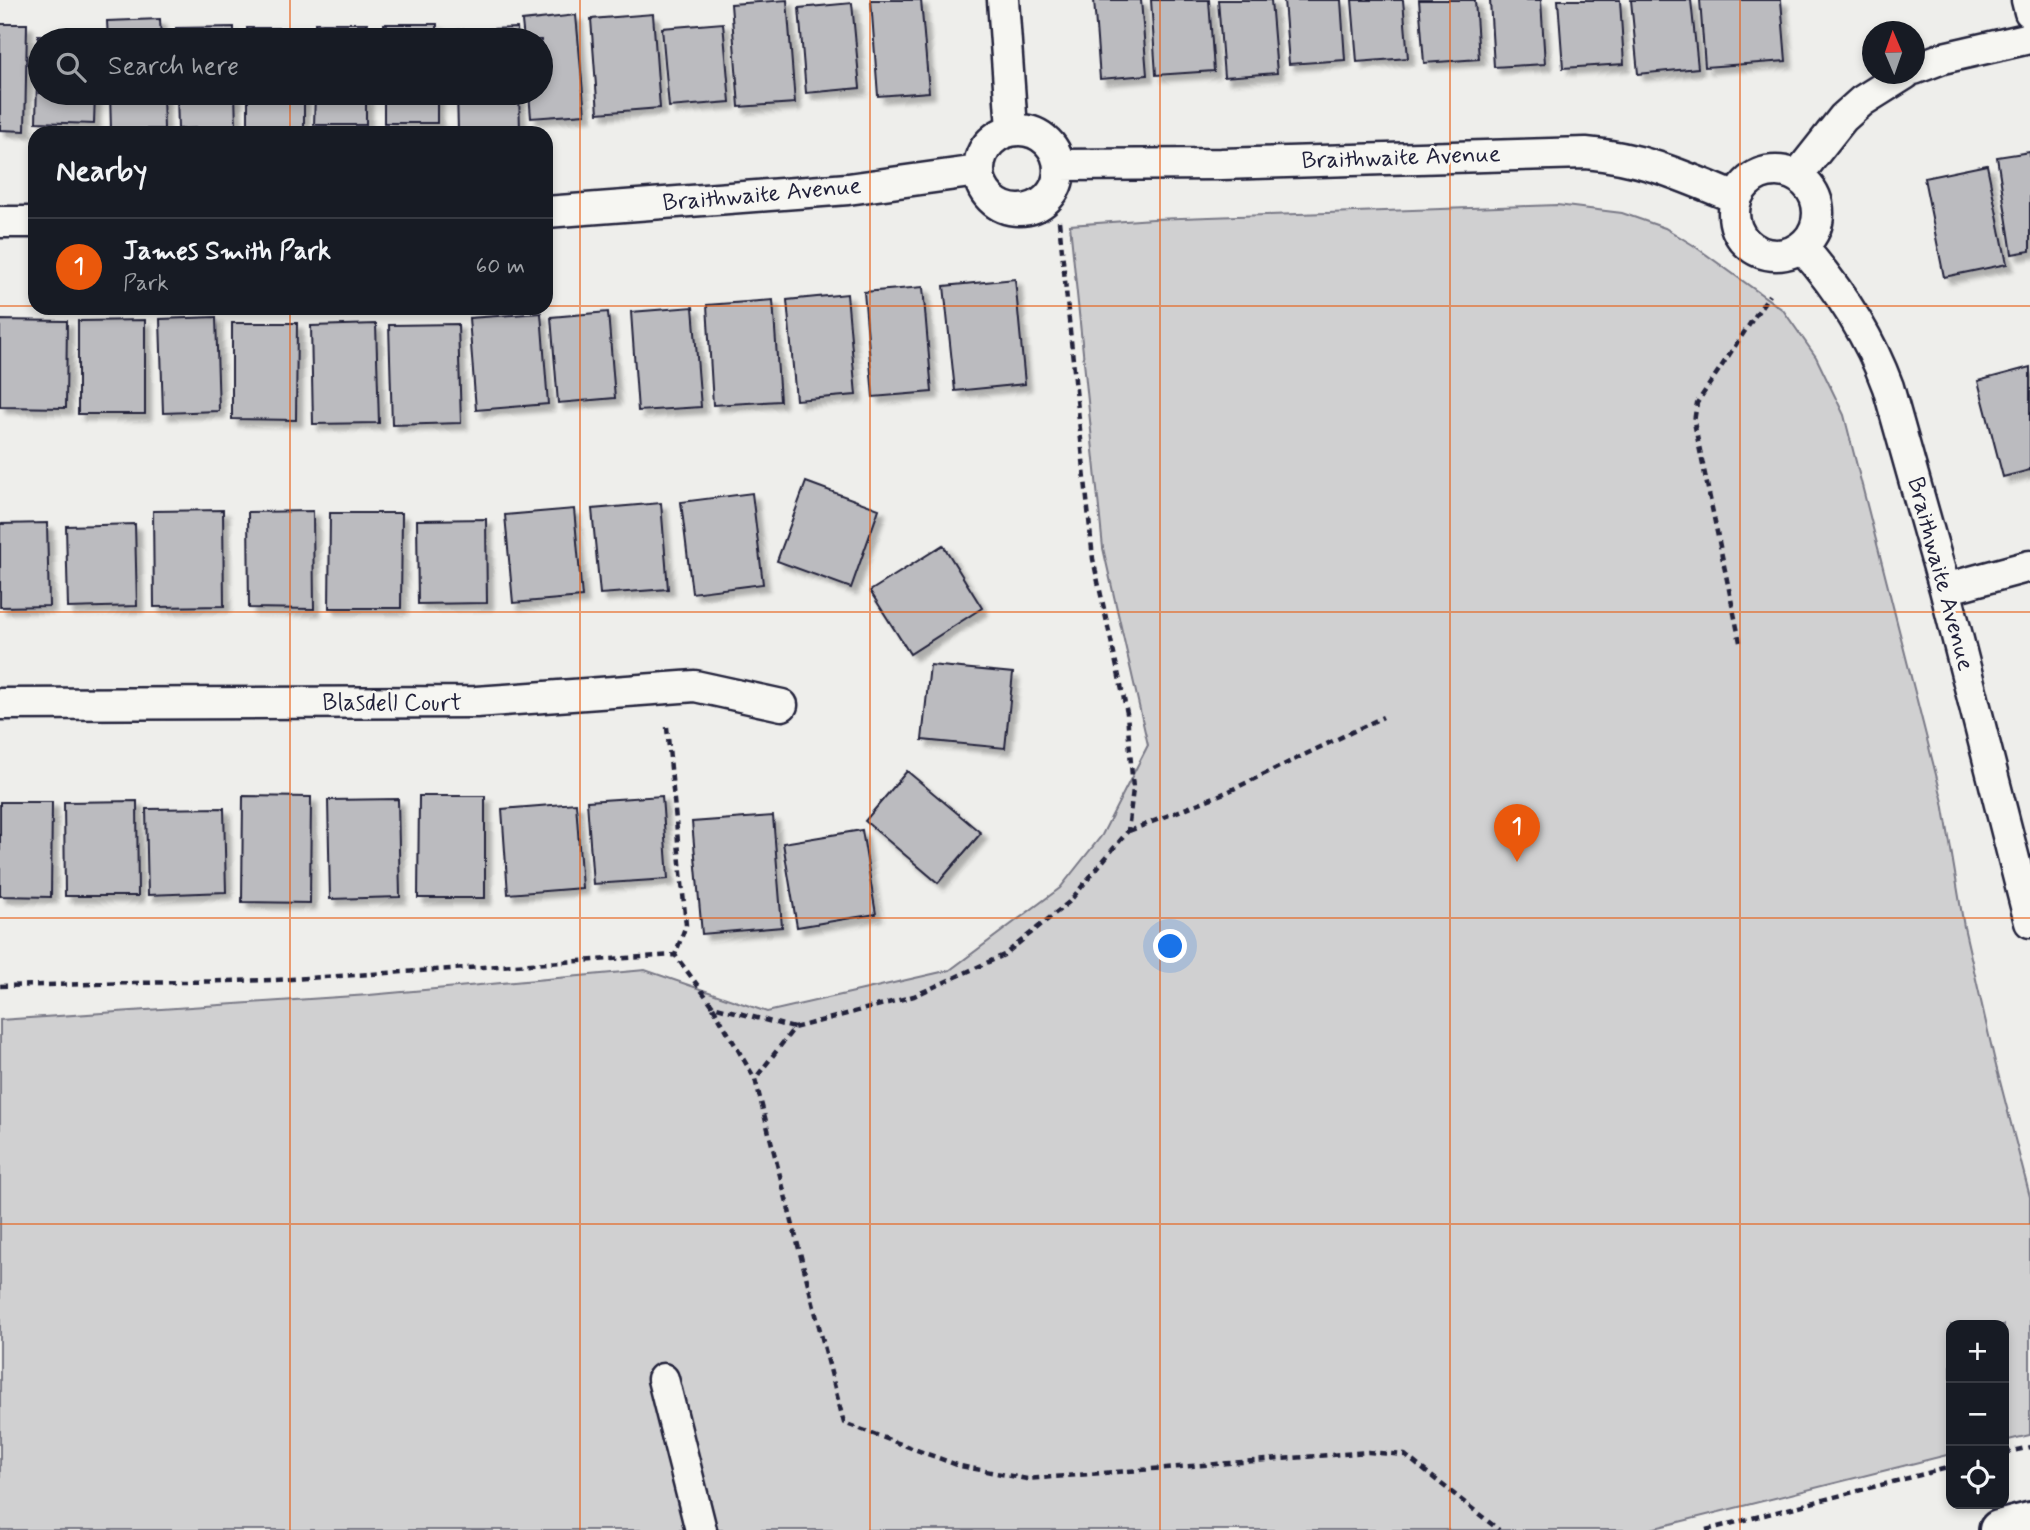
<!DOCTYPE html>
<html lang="en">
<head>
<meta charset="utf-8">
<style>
	:root { --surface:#171b24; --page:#20242c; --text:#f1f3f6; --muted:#9ea1a6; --line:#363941; --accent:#ea580c }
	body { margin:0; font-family:Mynerve,sans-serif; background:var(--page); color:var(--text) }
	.controls { position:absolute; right:21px; bottom:21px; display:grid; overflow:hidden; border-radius:14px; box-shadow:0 4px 10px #0003 }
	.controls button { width:63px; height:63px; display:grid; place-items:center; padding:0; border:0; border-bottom:2px solid var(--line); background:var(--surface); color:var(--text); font:35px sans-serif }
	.compass { position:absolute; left:1862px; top:21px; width:63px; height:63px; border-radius:50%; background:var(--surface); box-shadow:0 4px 10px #0003; rotate:358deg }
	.you { position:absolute; left:1171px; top:947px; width:24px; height:24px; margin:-18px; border:5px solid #fff; border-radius:50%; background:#1a73e8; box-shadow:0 0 0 10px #1a73e833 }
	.badge { display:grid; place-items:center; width:46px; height:46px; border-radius:50%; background:var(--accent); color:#fff; font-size:23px; font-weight:700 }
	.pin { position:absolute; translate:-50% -58px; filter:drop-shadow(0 2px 4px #0008) }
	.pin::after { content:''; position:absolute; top:37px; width:24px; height:21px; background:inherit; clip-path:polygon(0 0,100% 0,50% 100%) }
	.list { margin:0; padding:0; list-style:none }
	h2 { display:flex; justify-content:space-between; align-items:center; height:91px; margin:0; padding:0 28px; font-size:30px }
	h2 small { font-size:23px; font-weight:400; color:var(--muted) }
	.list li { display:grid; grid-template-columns:46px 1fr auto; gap:21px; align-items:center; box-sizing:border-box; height:98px; padding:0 28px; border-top:2px solid var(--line) }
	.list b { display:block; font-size:26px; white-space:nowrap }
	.list p { margin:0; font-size:23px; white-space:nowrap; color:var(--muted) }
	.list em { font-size:23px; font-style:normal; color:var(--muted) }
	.icon { flex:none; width:38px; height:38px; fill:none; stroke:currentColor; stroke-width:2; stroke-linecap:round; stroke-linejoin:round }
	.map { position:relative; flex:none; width:2030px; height:1530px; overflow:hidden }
	.search { position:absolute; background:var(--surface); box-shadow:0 4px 10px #0003; left:28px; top:28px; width:525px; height:77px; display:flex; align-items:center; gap:18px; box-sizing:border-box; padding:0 24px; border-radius:38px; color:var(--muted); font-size:26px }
	.panel { position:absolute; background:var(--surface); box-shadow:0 4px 10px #0003; left:28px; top:126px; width:525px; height:189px; border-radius:21px }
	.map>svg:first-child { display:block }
</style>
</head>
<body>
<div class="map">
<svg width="2030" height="1530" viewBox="0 0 2030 1530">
	<defs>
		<filter id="shadow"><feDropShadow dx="6" dy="6" stdDeviation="2" flood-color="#0004"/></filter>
	</defs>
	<rect width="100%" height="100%" fill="#eeeeeb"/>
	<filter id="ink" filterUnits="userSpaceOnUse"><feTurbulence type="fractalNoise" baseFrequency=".0143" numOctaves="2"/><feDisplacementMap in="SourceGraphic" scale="14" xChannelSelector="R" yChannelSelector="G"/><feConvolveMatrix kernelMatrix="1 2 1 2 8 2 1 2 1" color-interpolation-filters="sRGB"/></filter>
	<g filter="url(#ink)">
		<path fill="#d0d0d1" stroke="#797986" stroke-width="2" d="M1557 205 1622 213 1665 228 1693 245 1783 310 1816 357 1844 415 1943 802 1964 927 1995 1062 2030 1197V1435L2004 1441V1325H1951V1454L1647 1530H0V1020L369 995 645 970 767 1012 950 970 1060 888 1102 835 1148 745 1103 548 1070 225 1153 219Z"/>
		<path fill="#bbbbbf" stroke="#22223b" stroke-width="2" filter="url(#shadow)" d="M787 0 795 103 739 107 731 4Z
			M871 0H921L929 92 878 96Z
			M1094 0H1141L1147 75 1100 79Z
			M1151 0H1209L1214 71 1156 75Z
			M1218 0H1271L1277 73 1224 77Z
			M1284 0H1341L1345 60 1289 64Z
			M1352 0H1403L1408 58 1357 62Z
			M1419 0H1475L1479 59 1424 63Z
			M1490 0H1541L1545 64 1494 67Z
			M1558 0H1620L1624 64 1563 68Z
			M1631 0H1691L1698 68 1638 74Z
			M1700 0H1781L1786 61 1705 67Z
			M852 3 860 88 806 93 799 8Z
			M653 14 660 108 598 113 591 19Z
			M576 15 585 114 531 118 529 93H541V40H524L522 21Z
			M160 19 161 40H108L107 21Z
			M315 23H367V40H315Z
			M723 23 730 102 669 107 662 28Z
			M0 24H27L25 131 0 130Z
			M384 24H437V40H384Z
			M234 27V40H176V28Z
			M247 28H304V40H247Z
			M517 28 518 40H456V30Z
			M38 35 96 37V40H40V93H95L94 124 36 122Z
			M110 93H163L164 129 111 130Z
			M177 93H235L236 127 178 129Z
			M248 93H304V133H248Z
			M315 93H366V125H314Z
			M384 93H437V123H384Z
			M457 93H519L520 130 458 131Z
			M2030 152V251L2012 254 1997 157Z
			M1987 165 2007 264 1944 277 1924 178Z
			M1015 279 1025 384 955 391 944 286Z
			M923 287 932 392 873 397 864 292Z
			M847 294 856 395 796 400 787 300Z
			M773 300 780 401 713 405 707 305Z
			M693 307 701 407 638 411 631 312Z
			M608 312 615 398 558 403 551 317Z
			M541 313 548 404 476 410 469 318Z
			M216 317 219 411 163 413 160 319Z
			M0 320 67 321 66 408 0 407Z
			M145 320V414H78V321Z
			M232 323H297L296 420 232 419Z
			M376 324 379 423 313 424 311 326Z
			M458 324 461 423 392 425 389 325Z
			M2030 367V470L2003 477 1978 381Z
			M806 482 879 509 851 588 777 561Z
			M752 493 763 584 692 593 681 502Z
			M661 503 668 589 600 594 592 509Z
			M574 509 582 597 513 603 505 515Z
			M223 510 224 606 154 607 153 511Z
			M313 511 314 609 249 608 248 512Z
			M330 513H402L401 608H329Z
			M486 519 487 603 418 604 417 520Z
			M47 523 49 606 0 607V524Z
			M135 524 137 606 68 608 66 526Z
			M943 545 982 608 910 654 870 591Z
			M930 665 1013 673 1005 748 922 740Z
			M907 771 981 833 938 883 865 821Z
			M243 796 311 797 310 903 242 902Z
			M419 796H485V898H418Z
			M662 796 668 879 593 884 587 801Z
			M398 799 400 897 330 899 328 800Z
			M137 801 138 896H65L64 802Z
			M0 802H52L51 897 0 896Z
			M576 803 582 888 508 894 502 809Z
			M224 808 226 892 148 895 146 809Z
			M773 816 782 927 702 934 692 822Z
			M862 830 876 914 797 927 783 843Z"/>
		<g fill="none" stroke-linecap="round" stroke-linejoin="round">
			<g stroke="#22223b" stroke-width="35">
				<path id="street" d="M1003 0 1012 129
					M2027 0 2030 12
					M1914 69 1943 58 2030 38
					M979 170a40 40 0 1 1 80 0a40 40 0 1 1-80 0Z
					M1059 165 1221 164 1586 153C1644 158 1683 176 1736 198
					M1734 213a42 42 0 1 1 84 0a42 42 0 1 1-84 0Z
					M1797 176 1843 118 1862 101 1905 74
					M546 212 848 189 978 171
					M0 222H35
					M1802 247C1838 288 1869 335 1888 387L1945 589 2030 922
					M1945 589 2030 566
					M0 704 476 702 695 686 782 705
					M663 1379 701 1530"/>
			</g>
			<g stroke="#22223b" stroke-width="44">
				<path id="secondary" d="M1999 1530 2030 1522"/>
			</g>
			<path stroke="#22223b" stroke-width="4.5" stroke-dasharray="7 5" stroke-linecap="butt" d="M1059 221 1093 559 1127 713 1133 789 1128 831 1069 902 1004 955 914 996 794 1028 755 1079 844 1423 960 1466 1027 1479 1368 1452 1405 1455 1499 1530
				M1740 642 1694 422 1697 403 1769 295
				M667 727 686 925 675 955
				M1129 831 1227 792 1383 717
				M0 986 274 980 675 955 713 1006 794 1028
				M713 1007 755 1079
				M2004 1453 2030 1447
				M1706 1530 1951 1467"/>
			<use href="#street" stroke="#f6f6f2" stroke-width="30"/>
			<use href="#secondary" stroke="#f6f6f2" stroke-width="38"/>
		</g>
	</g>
	<path fill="none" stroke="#e8590c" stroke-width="2" stroke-opacity="0.55" d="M290 0V40M580 0V1530M870 0V1530M1160 0V1530M1450 0V1530M1740 0V1530M290 93V133M0 306H35M546 306H2030M290 308V1530M0 612H2030M0 918H2030M0 1224H2030"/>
	<g text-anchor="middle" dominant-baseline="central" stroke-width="5" stroke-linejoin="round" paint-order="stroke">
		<g font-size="24" fill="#22223b" stroke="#f6f6f2">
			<text transform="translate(1401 158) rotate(-2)">Braithwaite Avenue</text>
			<text transform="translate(762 195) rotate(-5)">Braithwaite Avenue</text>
			<text transform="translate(1940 574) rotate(75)">Braithwaite Avenue</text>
			<text x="392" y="703">Blasdell Court</text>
		</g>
	</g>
</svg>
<div class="controls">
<button>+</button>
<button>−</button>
<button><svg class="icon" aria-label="locate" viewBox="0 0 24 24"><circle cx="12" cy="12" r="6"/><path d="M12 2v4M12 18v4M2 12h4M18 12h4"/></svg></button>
</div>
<svg class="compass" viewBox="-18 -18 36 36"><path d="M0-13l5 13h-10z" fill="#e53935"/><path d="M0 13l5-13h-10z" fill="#9ea1a6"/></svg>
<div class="you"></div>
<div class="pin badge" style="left:1517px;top:862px">1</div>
<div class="search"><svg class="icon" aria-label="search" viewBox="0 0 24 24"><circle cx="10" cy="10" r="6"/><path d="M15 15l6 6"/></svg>Search here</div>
<section class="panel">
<h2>Nearby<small></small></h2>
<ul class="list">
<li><span class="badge">1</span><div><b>James Smith Park</b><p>Park</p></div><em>60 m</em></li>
</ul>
</section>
</div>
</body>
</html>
